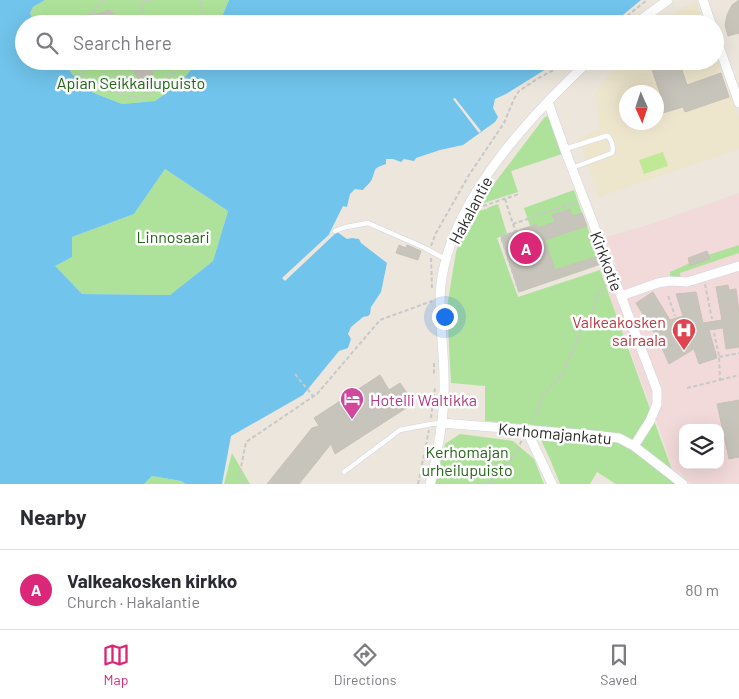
<!DOCTYPE html>
<html lang="en">
<head>
<meta charset="utf-8">
<style>
	:root { --surface:#fff; --page:#f2f2f3; --text:#2b2b33; --muted:#7c7c81; --line:#e1e1e2; --accent:#db2777 }
	body { margin:0; font-family:Barlow,sans-serif; background:var(--page); color:var(--text) }
	.controls { position:absolute; right:15px; bottom:15px; display:grid; overflow:hidden; border-radius:10px; box-shadow:0 5px 20px #0002 }
	.controls button { width:45px; height:45px; display:grid; place-items:center; padding:0; border:0; border-bottom:1px solid var(--line); background:var(--surface); color:var(--text); font:25px sans-serif }
	.compass { position:absolute; left:619px; top:85px; width:45px; height:45px; border-radius:50%; background:var(--surface); box-shadow:0 5px 20px #0002; rotate:177deg }
	.you { position:absolute; left:444px; top:316px; width:18px; height:18px; margin:-12px; border:4px solid #fff; border-radius:50%; background:#1a73e8; box-shadow:0 0 0 8px #1a73e833 }
	.badge { display:grid; place-items:center; width:32px; height:32px; border-radius:50%; background:var(--accent); color:#fff; font-size:16px; font-weight:700 }
	.pin { position:absolute; translate:-50% -50%; border:2px solid #fff; box-shadow:0 1px 5px #0006 }
	.list { margin:0; padding:0; list-style:none }
	h2 { display:flex; justify-content:space-between; align-items:center; height:65px; margin:0; padding:0 20px; font-size:21px }
	h2 small { font-size:16px; font-weight:400; color:var(--muted) }
	.list li { display:grid; grid-template-columns:32px 1fr auto; gap:15px; align-items:center; box-sizing:border-box; height:80px; padding:0 20px; border-top:1px solid var(--line) }
	.list b { display:block; font-size:19px; white-space:nowrap }
	.list p { margin:0; font-size:16px; white-space:nowrap; color:var(--muted) }
	.list em { font-size:16px; font-style:normal; color:var(--muted) }
	.icon { flex:none; width:28px; height:28px; fill:none; stroke:currentColor; stroke-width:2; stroke-linecap:round; stroke-linejoin:round }
	.map { position:relative; flex:none; width:739px; height:484px; overflow:hidden }
	.search { position:absolute; background:var(--surface); box-shadow:0 5px 20px #0002; left:15px; right:15px; top:15px; height:55px; display:flex; align-items:center; gap:12px; box-sizing:border-box; padding:0 18px; border-radius:28px; color:var(--muted); font-size:19px }
	.sheet { height:145px; background:var(--surface) }
	nav { display:flex; justify-content:space-around; align-items:center; box-sizing:border-box; height:70px; border-top:1px solid var(--line); background:var(--surface); font-size:14px; color:var(--muted) }
	nav a { display:grid; justify-items:center; gap:2px }
	nav .on { color:var(--accent) }
	.map>svg:first-child { display:block }
</style>
</head>
<body>
<div class="map">
<svg width="739" height="484" viewBox="0 0 739 484">
	<rect width="100%" height="100%" fill="#ece6dc"/>
	<path fill="#ede5cc" fill-rule="evenodd" d="M696 1 704 24H659L663 20Z
		M715 53 739 117V149L599 197 578 138 600 129 595 93 618 61H715ZM626 92H656V122H626Z"/>
	<path fill="#f3dada" fill-rule="evenodd" d="M739 193V484H692L685 479 680 472 673 473 660 431 601 274 617 266 606 237 648 225ZM683 428H720V465H683Z"/>
	<path fill="#aee29a" d="M45 0H229L219 24H37L32 18 30 13 33 7Z
		M63 61H198L180 83 155 101 122 104 89 91 72 74Z
		M547 116 550 121 562 154 511 171 518 192 478 205 544 118Z
		M165 169 228 211 213 261 170 295 82 294 54 266 72 257V237L134 214Z
		M574 190 582 213 572 216 569 209 552 215 555 223 538 228 536 224 530 226 524 208Z
		M498 204 507 234 497 238 518 297 600 270 673 473 685 479 682 484H616L597 472 590 484H560L550 459 534 425 485 421V386L451 383 447 307 456 252 465 226 472 212 487 209V208Z
		M587 226 598 256 555 270 545 240Z
		M739 245V253L680 273 681 279 675 278 670 276V272L708 255Z
		M460 434 513 441 534 459 544 484H435L445 444Z
		M232 453 250 484H224Z
		M152 476 181 481 186 484H144Z"/>
	<path fill="#c0e996" d="M663 152 668 166 644 174 639 160Z"/>
	<path fill="#71c4ec" fill-rule="evenodd" d="M0 0H45L33 7 30 13 32 18 37 24H24V61H63L72 74 89 91 122 104 155 101 180 83 198 61H559L506 94 495 99 493 108 498 117 495 122 463 145 440 150 416 158 414 161 404 159 401 162 393 159H386V164C371 169 377 169 371 181 369 184 365 187 363 190L355 189 350 194 347 207 343 206 329 234 337 232 347 239 352 238 359 239 361 243 387 263 381 292 371 307 370 314 368 316 363 317 351 327 348 334 351 339 348 348 339 351 303 395 231 436 222 484H186L181 481 152 476 144 484H0ZM165 169 228 211 213 261 170 295 82 294 55 266 72 257V237L134 214Z
		M229 0H641L612 24H219Z"/>
	<path fill="#ece6dc" d="M455 98 481 131 479 133 453 99Z
		M334 230 333 233 335 231 337 232 285 281 282 278Z"/>
	<path fill="#c7c4bb" stroke="#c7c2b6" d="M739 0V33L728 36 725 25 727 15 732 5Z
		M109 10 114 14 122 24H71L72 17 86 18V15L98 14Z
		M143 61H147L153 74 139 81 132 67Z
		M649 61H679L687 85 721 73 729 97 685 112 683 107 656 115V98L661 96Z
		M570 209 572 216 582 213 587 226 545 240 555 270 598 256 601 264 519 292 501 237 536 224 538 228 555 222 552 215Z
		M399 245 406 248 407 245 421 251 418 260 396 253Z
		M707 251 710 259 690 266 688 258Z
		M728 285 729 290 736 289 739 312V347L726 349 723 328 709 330 717 358 699 364 694 349 669 364 659 341 636 303 653 292 670 320 683 316 676 294 696 292 703 323 722 320 716 287Z
		M380 375 389 390 400 383 414 403 335 454 331 444 299 484H267L312 428 319 426 314 418Z
		M739 400V457L729 459 717 404Z"/>
	<g fill="none" stroke-linecap="round" stroke-linejoin="round">
		<g stroke="#d2d4e3" stroke-width="5.5">
			<path id="lane" d="M565 149 606 136H608C612 141 614 148 612 153L572 168
				M335 231 346 227 368 223 423 247 447 260
				M344 472 400 430 431 424 442 423"/>
		</g>
		<g stroke="#d2d4e3" stroke-width="10">
			<path id="street" d="M703 0 711 24
				M635 24 668 0
				M715 35 739 103
				M548 102 565 150 657 390V404L650 421 634 446
				M621 296 658 283 669 281 687 282 739 266
				M442 423 592 435 619 438 634 446 683 484
				M527 431 552 484
				M430 484C434 474 435 462 437 451 442 427 445 404 444 379 444 353 440 326 440 300 441 210 527 119 589 61"/>
		</g>
		<path stroke="#c8c8c8" stroke-width="2" stroke-dasharray="4 2.5" stroke-linecap="butt" d="M143 0H152
			M200 0 204 24
			M88 24 91 14 104 0
			M136 24 142 10 141 0
			M617 24 647 0
			M79 61C80 69 82 76 89 82 97 87 131 99 141 97 151 95 178 69 188 61
			M94 61 102 65 113 67 117 61
			M505 199 513 224 577 202
			M477 208 519 194
			M513 224 516 231 501 237 519 292
			M431 246 436 233 469 175 504 123 514 99 519 91 537 79 570 61
			M431 258 432 288
			M705 284 712 319
			M668 296 675 316
			M719 357 739 353
			M434 363V375
			M295 374 313 396
			M720 380 739 375
			M687 388 720 380 719 356 714 333
			M431 418 435 388
			M532 422 536 414 544 394 562 374 573 351 580 332 593 311 597 295 607 284
			M244 484 239 477 246 442 317 394 380 320 432 301
			M418 484 429 430
			M487 484C504 474 514 457 522 440"/>
		<use href="#lane" stroke="#fff" stroke-width="4.5"/>
		<use href="#street" stroke="#fff" stroke-width="9"/>
	</g>
	<defs>
		<g id="hospital-pin" transform="scale(1.25)"><path d="M0 17L-7.5 6A9.5 9.5 0 1 1 7.5 6Z" fill="#e0444e" stroke="#fff"/><path d="M-5-5h3v3.5h4V-5h3V5h-3V1.5h-4V5h-3Z" fill="#fff"/></g>
		<g id="hotel-pin" transform="scale(1.25)"><path d="M0 17L-7.5 6A9.5 9.5 0 1 1 7.5 6Z" fill="#d1479c" stroke="#fff"/><path d="M-6-4.5h1.5V1H6V5H4.5V3h-9V5H-6ZM-4 0a1.8 1.8 0 1 1 3.6 0ZM.5 0V-2.5h3Q6-2.5 6 0Z" fill="#fff"/></g>
	</defs>
	<g fill-rule="evenodd">
		<use href="#hospital-pin" x="684" y="330"/>
		<use href="#hotel-pin" x="352" y="399"/>
	</g>
	<g text-anchor="middle" dominant-baseline="central" stroke-width="5" stroke-linejoin="round" paint-order="stroke">
		<g font-size="16" fill="#26661b" stroke="#fff">
			<text x="131" y="82">Apian Seikkailupuisto</text>
			<text x="173" y="236">Linnosaari</text>
			<text x="467" y="451">Kerhomajan<tspan x="467" dy="18">urheilupuisto</tspan></text>
		</g>
		<g font-size="16" fill="#2a2a2a" stroke="#fff">
			<text transform="translate(470 210) rotate(-62)">Hakalantie</text>
			<text transform="translate(607 261) rotate(69)">Kirkkotie</text>
			<text transform="translate(555 433) rotate(5)">Kerhomajankatu</text>
		</g>
		<g font-size="16" fill="#be3a42" stroke="#fff" text-anchor="end">
			<text x="666" y="321">Valkeakosken<tspan x="666" dy="18">sairaala</tspan></text>
		</g>
		<g font-size="16" fill="#b23c85" stroke="#fff" text-anchor="start">
			<text x="370" y="399">Hotelli Waltikka</text>
		</g>
	</g>
</svg>
<div class="controls">
<button><svg class="icon" aria-label="layers" viewBox="0 0 24 24"><path d="M12 4l9 5-9 5-9-5zM3 14l9 5 9-5"/></svg></button>
</div>
<svg class="compass" viewBox="-18 -18 36 36"><path d="M0-13l5 13h-10z" fill="#e53935"/><path d="M0 13l5-13h-10z" fill="#7c7c81"/></svg>
<div class="you"></div>
<div class="pin badge" style="left:526px;top:248px">A</div>
<div class="search"><svg class="icon" aria-label="search" viewBox="0 0 24 24"><circle cx="10" cy="10" r="6"/><path d="M15 15l6 6"/></svg>Search here</div>
</div>
<section class="sheet">
<h2>Nearby<small></small></h2>
<ul class="list">
<li><span class="badge">A</span><div><b>Valkeakosken kirkko</b><p>Church · Hakalantie</p></div><em>80 m</em></li>
</ul>
</section>
<nav>
<a class="on"><svg class="icon" aria-label="map" viewBox="0 0 24 24"><path d="M3 6l6-2 6 2 6-2v14l-6 2-6-2-6 2zM9 4v14M15 6v14"/></svg>Map</a>
<a><svg class="icon" aria-label="directions" viewBox="0 0 24 24"><path d="M12 3l9 9-9 9-9-9zM9 14v-3h6M13 9l2 2-2 2"/></svg>Directions</a>
<a><svg class="icon" aria-label="saved" viewBox="0 0 24 24"><path d="M7 4h10v16l-5-4-5 4z"/></svg>Saved</a>
</nav>
</body>
</html>
